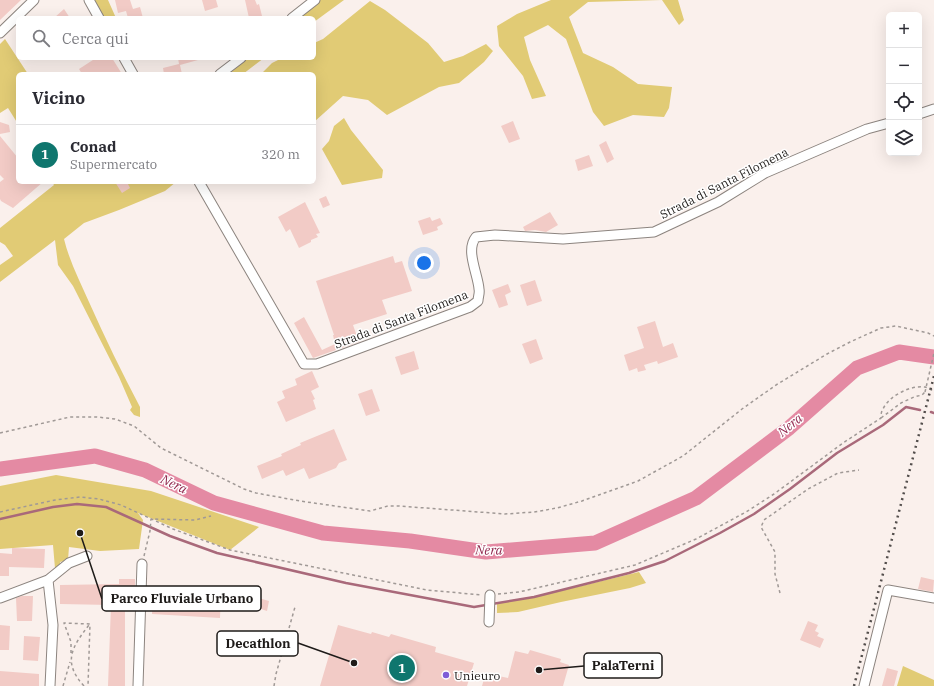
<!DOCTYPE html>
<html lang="it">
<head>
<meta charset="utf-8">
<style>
	:root { --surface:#fff; --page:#f2f2f3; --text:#2b2b33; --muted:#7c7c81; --line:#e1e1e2; --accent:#0f766e }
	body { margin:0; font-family:"IBM Plex Serif",serif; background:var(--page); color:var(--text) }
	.controls { position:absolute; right:12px; top:12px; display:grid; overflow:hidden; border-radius:6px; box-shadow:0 4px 16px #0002 }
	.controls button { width:36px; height:36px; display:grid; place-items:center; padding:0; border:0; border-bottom:1px solid var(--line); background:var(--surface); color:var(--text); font:20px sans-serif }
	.you { position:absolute; left:424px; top:263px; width:14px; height:14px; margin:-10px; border:3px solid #fff; border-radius:50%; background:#1a73e8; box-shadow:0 0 0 6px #1a73e833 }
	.badge { display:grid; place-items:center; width:26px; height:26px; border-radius:50%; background:var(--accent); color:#fff; font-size:13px; font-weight:700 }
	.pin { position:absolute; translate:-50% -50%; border:2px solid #fff; box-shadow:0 1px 4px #0006 }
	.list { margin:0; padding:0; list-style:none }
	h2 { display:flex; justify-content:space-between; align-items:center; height:52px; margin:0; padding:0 16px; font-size:17px }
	h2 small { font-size:13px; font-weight:400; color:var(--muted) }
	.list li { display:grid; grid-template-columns:26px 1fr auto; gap:12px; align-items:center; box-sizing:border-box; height:60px; padding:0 16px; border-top:1px solid var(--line) }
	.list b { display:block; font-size:15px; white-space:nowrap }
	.list p { margin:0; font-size:13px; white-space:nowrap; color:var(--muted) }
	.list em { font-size:13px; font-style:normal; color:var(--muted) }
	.icon { flex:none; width:22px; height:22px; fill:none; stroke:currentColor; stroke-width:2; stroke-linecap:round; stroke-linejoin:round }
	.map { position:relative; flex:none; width:934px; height:686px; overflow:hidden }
	.search { position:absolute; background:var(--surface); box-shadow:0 4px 16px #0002; left:16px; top:16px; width:300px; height:44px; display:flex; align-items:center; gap:10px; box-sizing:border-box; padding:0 14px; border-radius:6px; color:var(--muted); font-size:15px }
	.panel { position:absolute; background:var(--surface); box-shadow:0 4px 16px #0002; left:16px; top:72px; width:300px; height:112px; border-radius:6px }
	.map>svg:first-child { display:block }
</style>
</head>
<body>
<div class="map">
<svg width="934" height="686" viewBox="0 0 934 686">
	<rect width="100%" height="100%" fill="#faf0ec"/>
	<path fill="#e1cb75" d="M94 0H108L116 18H104Z
		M320 0H344L314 22V18H298Z
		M551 0H678L684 20 679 25 662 0 588 2 569 17 583 53 613 67 638 84 672 87 669 108 664 117 633 115 604 126 593 112 566 39 548 25 524 37 530 60 546 96 532 99 523 76 499 46 497 26 517 14Z
		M370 1 385 10 428 43 444 62 463 56 486 44 493 51 484 62 459 83 439 87 387 115 368 100 343 96 314 122V74H261L272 63 282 58H314V43L323 39Z
		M5 39 28 74H18V124L8 108 0 113V44Z
		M248 58H264L243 74H229Z
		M344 118 351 130 383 170 382 178 342 185 322 149 329 141 334 126Z
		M52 182H157V183L160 182H176L165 191 119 210 84 223 64 239C69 260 80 282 89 302 105 338 122 373 140 407V417L134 415 130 410 132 407 119 377 73 286 58 265 55 240 0 282V265L13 256 5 245 0 242V228L54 185Z
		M56 475 151 491 259 527 230 550 138 513 143 520 139 549 100 551 69 547 68 560 60 562 62 575 56 580 53 545 0 549V486Z
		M639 572 646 583 630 588 561 602 518 612 497 613V603L552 593Z
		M903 666 934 680V686H897Z"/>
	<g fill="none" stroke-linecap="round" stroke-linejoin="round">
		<path stroke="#a9697a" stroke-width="2.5" d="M931 412 934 413
			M0 519 53 507 77 504 106 507 170 536 217 553 346 583 474 607 534 597 629 573 665 561 720 533 754 514 790 489 837 453 883 425 906 407 920 410"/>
		<path stroke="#e48aa3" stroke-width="15" d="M0 469 95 456 145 470 214 503 323 533 410 541 486 552 595 543 696 498 789 428 857 368 899 352 934 357"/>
	</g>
	<path fill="#f2cbc6" d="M0 0H21L0 20Z
		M115 0H130L133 9 140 7 143 18H128L126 11 118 13Z
		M202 0H216L218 7 205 11Z
		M245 0H255L257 5 259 4 262 16 249 18Z
		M64 9 70 18H54Z
		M96 58H112L122 74H82L79 69Z
		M178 58H198V60L180 65 182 74H164L163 68 179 64Z
		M513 121 520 139 509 143 501 126Z
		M0 122 9 125 10 132 0 134Z
		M0 136 18 158V182H43L13 208 1 201 0 199V182L4 179 0 175Z
		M606 141 614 159 607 163 599 145Z
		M589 155 593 166 578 171 575 160Z
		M115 182H127L130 188 122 193Z
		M326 196 330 205 323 208 319 199Z
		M305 202 320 233 316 234 318 237 311 240V242L299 248 290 229 286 232 278 217Z
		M550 212 558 225 546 232 535 230 525 231 523 227Z
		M430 217 432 221 440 218 443 224 437 227 438 230 423 235 418 221Z
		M393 256 395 263 402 261 412 291 382 300 387 314 353 325 359 342 313 358 294 323 304 317 322 350 335 344 333 335H334L316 281Z
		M535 280 542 301 527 306 520 285Z
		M508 284 511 292 505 295 508 305 499 308 492 290Z
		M655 321 663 347 673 343 678 357 658 364 657 361 644 365 646 370 638 372 637 368 629 371 624 355 644 348 637 327Z
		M536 339 543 359 530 364 522 344Z
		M414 351 419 369 401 375 395 357Z
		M312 371 319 387 311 391 315 399 313 400 316 409 286 422 277 402 285 398 282 391 297 385 295 379Z
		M372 389 380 411 366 416 358 394Z
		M334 429 347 460 339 463 336 468 309 479 304 468 286 476 283 470 262 479 257 466 282 456 281 454 301 445 300 443Z
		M12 548 45 549 44 568 9 567V576H0V553L12 554Z
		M921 577 934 580 933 592 918 589Z
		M119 579H135V596H125V686H108L111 605 60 604V585L119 584Z
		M153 587 221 590 220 618 152 614Z
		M22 596H33L32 621H17L16 598Z
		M255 597 269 601 267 611 252 606Z
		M808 621 818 625 815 631 819 633 817 636 824 639 820 648 800 640Z
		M0 625 10 626 9 650H0Z
		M338 625 371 634 372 632 389 637 391 634 436 647 435 652 474 663 467 686H320Z
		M24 636 40 637 38 661 23 660Z
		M530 650 561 659 560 662 569 665 563 686H482L484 679 492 681 494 675 508 678 515 651 528 654Z
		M887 668 898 671 894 686H882Z
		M0 671 39 674V686H0Z"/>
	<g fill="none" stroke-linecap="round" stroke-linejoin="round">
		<g stroke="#8c847f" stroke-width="11">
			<path id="minor" d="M89 0 99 18
				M292 18 315 0
				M0 33 34 0
				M124 58 133 74
				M220 74 241 58
				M919 114 934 109
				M199 182 304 364H317L470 307 478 301C478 297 480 293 479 289 478 274 465 250 476 237L495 235 563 239 654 232 718 202 765 173 867 129 889 123
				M48 580 53 625 50 686
				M0 598 48 580 69 563 87 556
				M489 622 490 595
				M138 686 142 564
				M864 686 888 590 934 598"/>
		</g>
		<path stroke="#a09996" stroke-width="1.5" stroke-dasharray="3 3" stroke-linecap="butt" d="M881 418 901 403 914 397 922 395 925 392
			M0 433 70 417H97L115 419 134 426 161 448 244 489 256 493 300 501 370 511 388 506H399L505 514 534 512 557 508 582 501 638 481 683 456 742 409 776 385 827 354 850 342 881 328 896 326 928 333 934 336
			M0 512 55 500 80 497 99 499 121 505 173 529 230 550 427 590 482 595
			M144 556 150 531 151 519 195 520 211 516
			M780 593 775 574V552L761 527 764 520 808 489 838 473 859 470
			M498 594 519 592 635 565 696 539 746 512 774 494 843 443 881 418C881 415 881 412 883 409 889 396 910 385 925 387 928 388 931 390 934 391
			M71 653V642L64 623 90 624 88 686
			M63 686 70 662
			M84 686C62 662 72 647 89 625
			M274 686 276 674 295 607"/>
		<use href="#minor" stroke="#fff" stroke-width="9"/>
		<path stroke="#534e4c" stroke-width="2.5" stroke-dasharray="2 4" stroke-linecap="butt" d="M854 686 934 376"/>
		<path stroke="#a09996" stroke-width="1.5" stroke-dasharray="3 3" stroke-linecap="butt" d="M925 392 934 353"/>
	</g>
	<circle fill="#7f5cd7" stroke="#fff" stroke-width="1.5" cx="446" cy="675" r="4"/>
	<g text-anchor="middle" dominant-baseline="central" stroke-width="3" stroke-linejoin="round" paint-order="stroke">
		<g font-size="12" fill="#1e1b19" stroke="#fff">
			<text transform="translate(724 183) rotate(-27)">Strada di Santa Filomena</text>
			<text transform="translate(401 319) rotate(-21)">Strada di Santa Filomena</text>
		</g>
		<g font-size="12" fill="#1e1b19" stroke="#fff" text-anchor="start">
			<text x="454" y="675">Unieuro</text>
		</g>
		<g font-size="13" font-style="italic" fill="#92294f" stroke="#fff">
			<text transform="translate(790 425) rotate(-39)">Nera</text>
			<text transform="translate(174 484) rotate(25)">Nera</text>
			<text transform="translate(489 550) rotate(1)">Nera</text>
		</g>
	</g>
	<path fill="none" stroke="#1e1b19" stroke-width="1.5" d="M80 533L102 599M354 663L298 643M539 670L584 666"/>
	<g fill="#1e1b19" stroke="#fff" stroke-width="1.5">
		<circle cx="80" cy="533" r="4"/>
		<circle cx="354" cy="663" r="4"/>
		<circle cx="539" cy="670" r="4"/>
	</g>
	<g fill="#fff" stroke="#1e1b19" stroke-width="1.5">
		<rect x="102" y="586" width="159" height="25" rx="4"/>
		<rect x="217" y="631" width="81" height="25" rx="4"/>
		<rect x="584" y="653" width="78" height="25" rx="4"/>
	</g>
	<g font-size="13" text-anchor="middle" font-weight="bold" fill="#1e1b19">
		<text x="182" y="603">Parco Fluviale Urbano</text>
		<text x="258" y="648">Decathlon</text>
		<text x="623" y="670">PalaTerni</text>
	</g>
</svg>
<div class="controls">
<button>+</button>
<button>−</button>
<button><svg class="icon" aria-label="locate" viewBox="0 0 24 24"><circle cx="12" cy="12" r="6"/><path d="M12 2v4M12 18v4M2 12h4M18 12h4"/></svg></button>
<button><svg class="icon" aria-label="layers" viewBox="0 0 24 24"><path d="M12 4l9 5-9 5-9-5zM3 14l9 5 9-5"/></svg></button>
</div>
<div class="you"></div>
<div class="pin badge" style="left:402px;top:668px">1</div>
<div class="search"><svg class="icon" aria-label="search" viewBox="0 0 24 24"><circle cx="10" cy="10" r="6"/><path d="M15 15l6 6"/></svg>Cerca qui</div>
<section class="panel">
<h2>Vicino<small></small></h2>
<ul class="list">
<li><span class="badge">1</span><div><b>Conad</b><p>Supermercato</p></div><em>320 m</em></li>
</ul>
</section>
</div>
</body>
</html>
